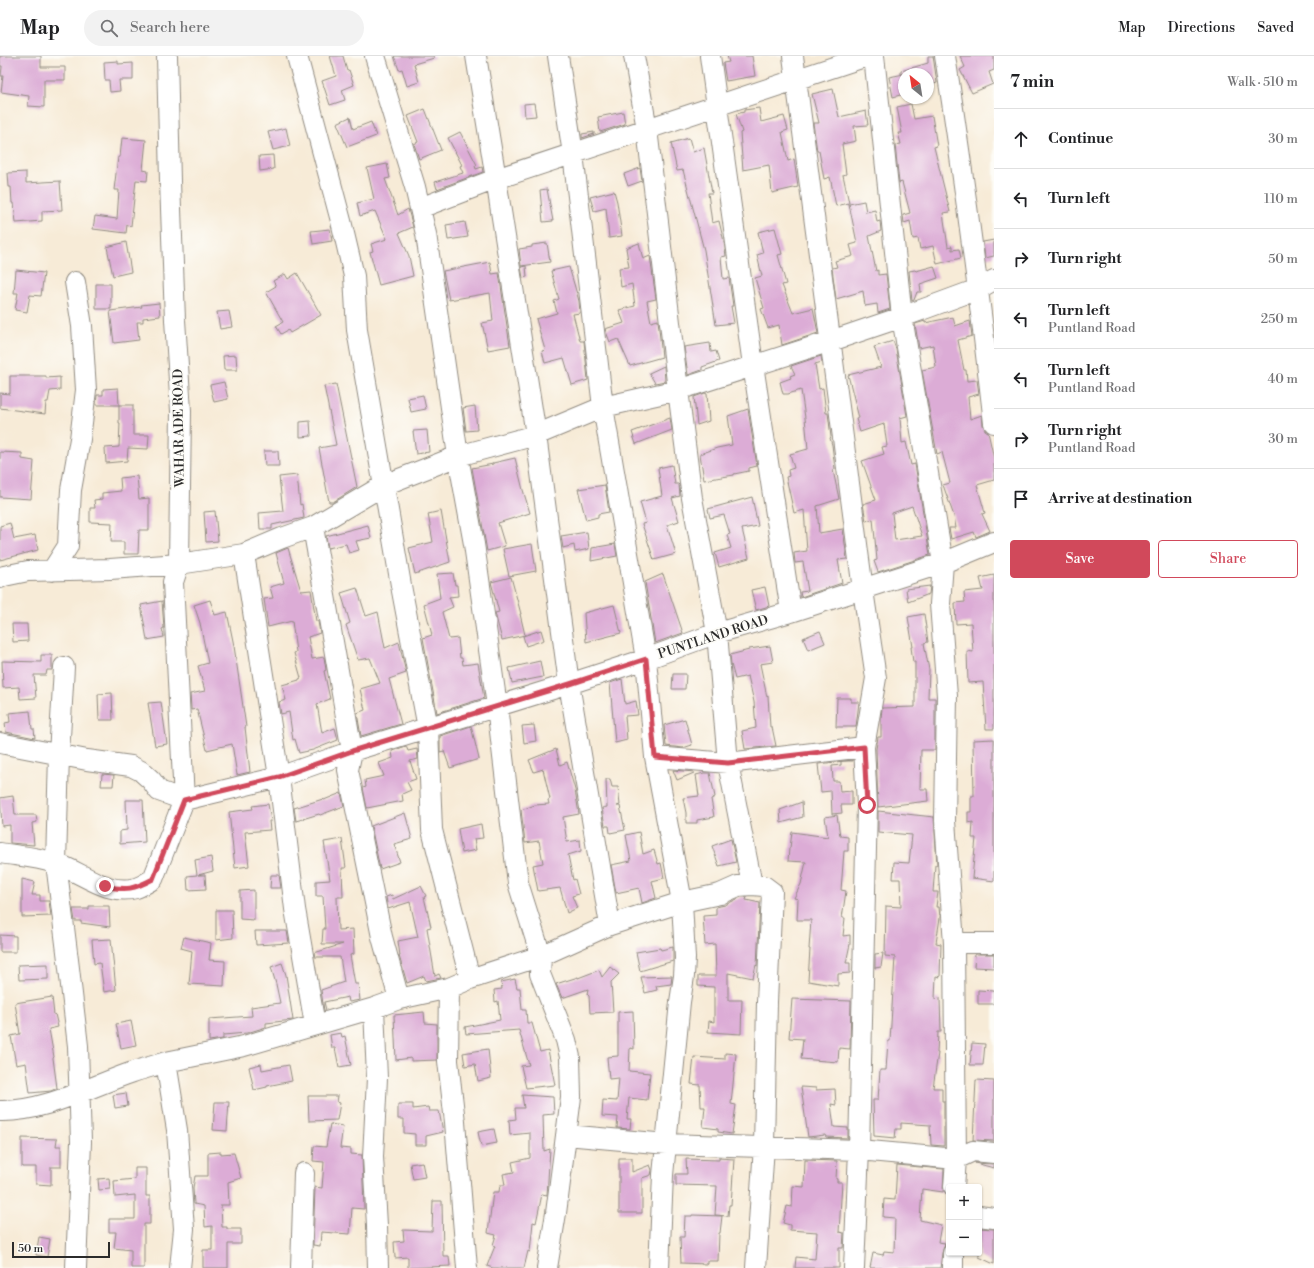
<!DOCTYPE html>
<html lang="en">
<head>
<meta charset="utf-8">
<style>
	:root { --surface:#fff; --page:#f2f2f2; --text:#202124; --muted:#757577; --line:#e0e0e0; --accent:#d1495b }
	body { margin:0; font-family:"Libre Bodoni",serif; background:var(--page); color:var(--text) }
	.controls { position:absolute; right:12px; bottom:12px; display:grid; overflow:hidden; border-radius:4px; box-shadow:0 1px 3px #0004 }
	.controls button { width:36px; height:36px; display:grid; place-items:center; padding:0; border:0; border-bottom:1px solid var(--line); background:var(--surface); color:var(--text); font:20px sans-serif }
	.compass { position:absolute; left:898px; top:12px; width:36px; height:36px; border-radius:50%; background:var(--surface); box-shadow:0 1px 3px #0004; rotate:330deg }
	.scale { position:absolute; left:12px; bottom:10px; width:98px; box-sizing:border-box; padding-left:4px; border:2px solid #2b2b2b; border-top:0; font-size:11px; line-height:14px; white-space:nowrap; color:#2b2b2b; -webkit-text-stroke:3px #fdfcf7; paint-order:stroke }
	.stop { position:absolute; width:12px; height:12px; margin:-9px; border:3px solid #d1495b; border-radius:50%; background:#fff }
	.stop.end { background:#d1495b; border-color:#fff; box-shadow:0 1px 4px #0008 }
	.list { margin:0; padding:0; list-style:none }
	h2 { display:flex; justify-content:space-between; align-items:center; height:52px; margin:0; padding:0 16px; font-size:17px }
	h2 small { font-size:13px; font-weight:400; color:var(--muted) }
	.list li { display:grid; grid-template-columns:26px 1fr auto; gap:12px; align-items:center; box-sizing:border-box; height:60px; padding:0 16px; border-top:1px solid var(--line) }
	.list b { display:block; font-size:15px; white-space:nowrap }
	.list p { margin:0; font-size:13px; white-space:nowrap; color:var(--muted) }
	.list em { font-size:13px; font-style:normal; color:var(--muted) }
	.actions { display:flex; gap:8px; padding:12px 16px }
	.actions a { flex:1; padding:9px 0; border:1px solid var(--accent); border-radius:4px; text-align:center; font-size:14px; color:var(--accent) }
	.actions .main { background:var(--accent); color:#fff }
	.icon { flex:none; width:22px; height:22px; fill:none; stroke:currentColor; stroke-width:2; stroke-linecap:round; stroke-linejoin:round }
	.map { position:relative; flex:none; width:994px; height:1212px; overflow:hidden }
	header { display:flex; align-items:center; gap:24px; box-sizing:border-box; height:56px; padding:0 20px; background:var(--surface); border-bottom:1px solid var(--line) }
	header strong { font-size:19px }
	nav { display:flex; gap:22px; margin-inline-start:auto; font-size:14px }
	.search { width:280px; height:36px; background:var(--page); display:flex; align-items:center; gap:10px; box-sizing:border-box; padding:0 14px; border-radius:22px; color:var(--muted); font-size:15px }
	main { display:flex }
	aside { flex:1; background:var(--surface) }
	.map>svg:first-child { display:block }
</style>
</head>
<body>
<header>
<strong>Map</strong>
<div class="search"><svg class="icon" aria-label="search" viewBox="0 0 24 24"><circle cx="10" cy="10" r="6"/><path d="M15 15l6 6"/></svg>Search here</div>
<nav><a>Map</a><a>Directions</a><a>Saved</a></nav>
</header>
<main>
<div class="map">
<svg width="994" height="1212" viewBox="0 0 994 1212">
	<rect width="100%" height="100%" fill="#fdfcf7"/>
	<filter id="ink" filterUnits="userSpaceOnUse"><feTurbulence type="fractalNoise" baseFrequency=".025" numOctaves="2"/><feDisplacementMap in="SourceGraphic" scale="8" xChannelSelector="R" yChannelSelector="G"/><feConvolveMatrix kernelMatrix="1 2 1 2 8 2 1 2 1" color-interpolation-filters="sRGB"/></filter>
	<filter id="wash" filterUnits="userSpaceOnUse"><feTurbulence type="fractalNoise" baseFrequency=".012" numOctaves="4" result="noise"/><feDisplacementMap in="SourceGraphic" scale="16" xChannelSelector="R" yChannelSelector="G"/><feGaussianBlur stdDeviation="0.9" result="paint"/><feColorMatrix in="noise" values="0 0 0 0 0 0 0 0 0 0 0 0 0 0 0 0 0 1.4 0 .05"/><feComposite in="paint" operator="in"/></filter>
	<g filter="url(#wash)">
		<rect width="100%" height="100%" fill="#f7ebd7"/>
		<g id="blocks">
			<path fill="#dcacd6" fill-rule="evenodd" d="M0 0H41V11H65V24H44V51L28 50 29 40 1 36 3 20H1L2 10H0Z
				M330 0H343L347 15 349 14 354 29 342 34 345 44 330 49 322 25 336 20Z
				M394 0H434V2L414 8 419 26 407 30 402 13 399 14Z
				M727 0H752L755 20 726 25 723 7 729 6Z
				M928 0H933L937 27 928 30V18H904V38L893 41 889 21 904 18H901V15L928 7Z
				M960 0H994V14L989 16 993 28 972 37 960 14 965 11Z
				M118 5V8L133 7V24H119L120 35 110 36 109 24H105L104 6Z
				M833 33 839 61 866 55 868 69 854 70 856 85 842 88 846 118 843 119 849 147 836 150 830 121 824 123 819 95H817L813 67H819L812 38Z
				M534 47 536 60 525 61 524 48Z
				M911 48 914 63 932 60 937 90 934 91 950 156 943 157 948 191 952 190V194L959 193 961 202 937 208 933 190 920 193 918 182 913 183 910 165 904 167 903 159 910 157 902 126 899 127 895 89 901 88 898 77H902L897 51Z
				M759 52 761 66 784 60 788 74 782 76 788 105 794 103 798 131 772 137 769 109 743 114 740 77 742 76 736 58 744 56V54Z
				M425 53 441 94 419 103 414 88 418 86 408 60Z
				M623 56 625 68 600 76 598 61Z
				M350 61 353 73 371 66 376 80 347 91 337 67Z
				M286 72 290 90 273 94 268 76Z
				M460 76 477 109 475 110 476 113 482 111 483 116 437 133 435 126 463 117 460 110 462 109 448 82Z
				M594 76V78L582 82V78Z
				M122 82 146 84 143 114 148 115 147 125 136 124 131 170 127 169 126 177 93 173 95 160 117 163 119 134H114L118 101H120Z
				M689 82 693 96 704 92 712 137H708L712 167 719 165 724 186 726 200 721 201 723 223 729 222 733 250H731L734 267 716 269 704 194 683 114 677 115 671 87Z
				M273 99 274 113 260 115 259 100Z
				M387 108 390 122 385 123 398 159 408 153 413 171 399 177 409 200 413 220 379 229 370 196 373 195 371 188 387 183 375 155 360 160 357 147 374 143 367 112Z
				M640 112 642 125 628 130 624 118Z
				M26 116V127L60 125 62 154 42 155V165L16 167 14 147H12L11 131H9L8 117Z
				M547 133 553 165 543 166 540 134Z
				M614 135 617 146 622 180 609 182 606 152 594 155 590 141Z
				M864 145 866 156 875 154 877 166 880 165 881 175 869 180 876 215 878 214V219L886 218 890 253 878 257 877 248 865 250 863 235 836 243 832 212 837 211 835 205 853 200 850 189 857 187 849 148Z
				M465 166 468 181 448 184 446 169Z
				M775 172 782 198 778 199 786 228 782 229 793 257 813 252 818 277 782 289 779 269 768 272 761 253 764 252 755 222 762 220 757 199 763 197 758 176Z
				M330 173 332 185 313 188 311 175Z
				M994 184V200L985 202 983 186Z
				M126 186 131 216 113 220 107 191Z
				M547 187 550 206 521 210 519 193 532 191V189Z
				M639 187 643 203 650 200 656 243 647 245 651 266 658 264 662 301 630 310 618 283 610 286 605 273 624 267 619 254 635 250 632 228 621 231 619 212 629 211 626 192Z
				M490 206 492 218 499 217 510 290 488 294 482 267 493 265 490 237 449 244 443 215Z
				M526 210 527 221 523 222 521 211Z
				M934 210 938 222 920 228 921 236H917L914 244 912 245 909 215 915 214 916 215Z
				M569 211 579 245 580 257 573 258 580 285H584L588 324 572 329 564 302 545 307 542 295 545 294 536 263 557 257 554 245 559 243 551 215Z
				M16 214 44 217 41 240 30 239 27 256 15 254 18 237H14Z
				M297 217 321 259 290 277 288 274 281 278 276 270 283 266 266 236 276 230 273 225 285 218 288 223Z
				M96 228H111V253H96Z
				M159 247 160 260 143 262V266H137L139 284 114 287 110 255 142 251 141 249Z
				M229 255 232 271 220 273 217 256Z
				M953 261 955 270 970 265 972 280 958 284 964 314H966L967 325 977 324 979 338 968 341 970 363 982 359 983 369 985 374 988 376 994 403V424L977 429 985 457 982 458 990 475 976 481 974 476 951 483 949 472H956L954 460 943 429 950 427 942 396 937 398 922 314 936 311 933 289 919 292 915 268 925 265V267Z
				M893 285 896 293 907 360 900 362 902 387 906 386 911 409 915 408 930 499 878 516 874 505 877 504 873 463 866 465 863 448 876 444 862 405 884 398 882 391 887 390 884 368 860 376 856 363 859 362 848 319 881 311 874 291ZM912 450 922 480 895 484 892 457Z
				M710 287 711 296 716 295 719 305 702 311V314L688 319 684 291Z
				M236 299 237 314H224L223 300Z
				M821 300 822 306 815 308 819 333 823 332 826 357H828L831 381 830 382 832 389 835 413 833 414 839 443 817 450 819 477 843 473 847 503 838 504 842 527 801 541 800 536 808 535 803 506 795 507 794 497 807 495 804 454 794 457 786 421 789 420 788 414 794 412 790 398 808 393 805 362 801 334 788 338H783L780 326 791 322 790 320 795 318 791 310Z
				M664 310 665 325 655 327 649 317Z
				M10 320H46V322L60 321V334L50 335 48 346H46L45 358 0 352V337L10 338Z
				M224 326 228 343 214 346 210 329Z
				M336 328 357 431 333 446H329L319 392 336 389 324 330Z
				M118 332 119 349H96L97 339H103V333Z
				M705 337 707 338 709 365 697 369 694 341Z
				M423 339 426 353 411 356 408 342Z
				M119 349H133V379H149L148 393 128 392 127 405 106 407 105 392 119 391 120 367H119Z
				M475 350 477 374 466 375 463 352Z
				M748 353 757 410 749 412V415L734 418V419L704 424 700 398 717 392 732 389 728 360Z
				M670 362 672 374 636 388 632 376Z
				M310 365 311 380 300 381V366Z
				M427 374 429 396 416 398 413 375Z
				M264 395H278L279 410H265Z
				M0 396 22 397V403L34 405 31 443 0 441Z
				M515 402 523 434 530 457 498 467 505 490 487 495 472 412 493 408V407Z
				M672 409 675 428H678L679 429 680 440 672 442 679 465 667 469 676 498 654 504 642 468 646 467 640 446 662 440 658 412Z
				M297 419 300 449 302 448 304 462 272 469V473H260L259 457 283 455 279 421Z
				M137 420 139 443 149 442V474H139L138 498H124V486H111L112 467 90 466V452H95L94 444 102 443V437L121 435 120 422Z
				M605 429 609 456 598 458V461L586 464 578 433Z
				M752 441 758 470 742 473 749 502 719 511 715 497 731 492 727 479 730 478 724 459 710 462 708 453Z
				M215 455 218 485 206 486 204 456Z
				M441 455 450 506 415 518 409 492 433 486 428 458Z
				M10 467 14 483 35 479 38 494 0 504V470Z
				M368 469 371 482 356 485 359 494 349 497 346 488 328 492 326 480Z
				M587 476 589 493 575 496 574 489 563 492 561 480Z
				M532 488 536 515 509 520 503 493Z
				M615 488 617 500 591 505 592 492Z
				M288 492 301 535 311 534 316 565H318L320 577 308 581 312 603 324 601 326 614 324 615 330 643 317 648 322 677 335 672 338 684 313 694 299 697 295 683 293 684 289 656 281 658 279 646 286 644 282 629 299 624V623L301 622 294 597 296 596 292 565 268 571 264 543 273 542 270 531 284 527 276 497Z
				M453 517 455 529H457L458 540 449 541 453 551 442 556 449 583 458 582 460 602H462L463 609 478 607 484 642 437 657 423 582 432 579 424 548 440 542 437 518Z
				M663 518 683 577 655 587 645 526Z
				M994 519V673H986L983 626 968 627 967 595 973 596 971 567 956 568 955 547 965 546 964 536 983 534 980 522Z
				M511 521 521 558H520L525 579 502 584 495 557 499 556 491 526Z
				M930 530 929 538 908 546 906 533Z
				M765 531 769 550 756 554 751 534Z
				M357 532 366 560 378 556 385 592 399 586 406 617 389 623 401 668 361 680 357 657 365 654 360 633 380 627 370 602 358 604 346 569 350 567 341 537Z
				M210 544 215 559 227 556 234 590 246 671H245L250 716 237 719 232 688 207 694 197 653 191 654V652L190 638 205 635 198 610 208 607 200 567 194 549Z
				M162 545 164 572 162 573 164 581 147 584 141 549Z
				M614 549 621 577 586 586 584 557Z
				M924 558 928 586 924 587 929 614 928 642H935V694H921L920 733H927L928 745 878 751 876 693 878 681H881V662L882 652 915 651V606H913L911 591H913L908 561Z
				M12 568H27L28 585 13 586Z
				M541 574 544 584 526 590 523 580Z
				M820 575 825 587 808 594 803 582Z
				M770 590 773 606 760 608 767 641 768 640 770 671H772L776 690 745 693 742 675 756 672 754 646 748 620 735 623 731 608 730 599 749 594V593Z
				M41 599H52V614H47L46 619H34L36 642 20 643 19 631 3 632 2 605 41 606Z
				M540 605 543 621 512 627 509 612Z
				M673 618H686L685 633H672Z
				M622 623 625 648 636 645 638 659 625 660 627 684 615 687 610 627Z
				M112 637 113 664H99L98 638Z
				M837 642H851V646H859L856 671H836Z
				M161 646 167 688 155 690 148 647Z
				M30 655 32 673H34L35 682 6 676 5 667 10 666 9 657Z
				M685 663 692 689 683 692 666 690 664 669Z
				M534 669 536 685 524 687 522 670Z
				M471 670 479 703 450 712 444 695 440 696V680Z
				M994 683V825L972 822 976 782H972L973 766 968 767V756H971V740H974L973 684Z
				M406 690 408 695 417 693 418 703 410 705 416 723 407 726 411 734 402 738 403 745 367 752 363 732 366 731 365 724 384 720 379 707 393 702 392 695Z
				M556 693 560 709 567 706 575 734 579 758 563 761 567 786 580 784 581 795 568 799 573 824 575 823 579 838 572 840 577 852 567 857 560 832 538 835 533 809 543 807 539 785 525 787 521 754 535 749 549 748 548 744 550 743 543 713 534 716 529 704Z
				M853 704V705H841V709L832 710 833 725H839L840 736 852 735V749H841L842 757 832 758 831 735 821 736 818 708Z
				M673 714 694 716V717L677 724Z
				M704 717H710L715 741 711 743 714 761 697 764V767H686V757L683 742 699 740 696 719Z
				M102 718 114 719 113 730H101Z
				M606 723H610L612 731H618L620 749 617 750H620L625 774 610 777 609 770H605L602 752 607 751Z
				M341 737 344 750 320 759 319 758 296 765 294 752 323 743 324 744Z
				M13 740 15 759H36L37 766 32 767 34 789 10 787V769L2 770 0 742Z
				M126 744H143L145 786 120 788V775L127 774Z
				M802 746 803 761 781 767 780 754Z
				M268 748 271 765H269L270 774 245 776 249 810 235 812 229 756 253 753 252 750Z
				M878 755 934 761 937 809H935L933 836H938L936 851H939L940 862 936 887 941 888 940 921 936 920 935 943 940 942 941 976H938L937 997H938L933 1032H942V1045H944V1090L931 1089 930 1069 901 1067V1073H896L895 1082 874 1080 873 1044H878L880 1014H886L888 985H890L895 901 885 900 886 850 901 851 900 823H893L894 806 909 807 912 779 878 776Z
				M405 757 412 783 394 788 400 806 380 813 371 770Z
				M837 759 840 780 848 781V795H844L841 834 846 835 842 862H845L843 880 850 879V888L846 907H850V917L838 918V930L808 925 810 893H809L811 864H797L798 843 794 842 801 828 806 806 788 805 789 792H790L792 776 828 781 825 761Z
				M481 768 483 782 474 783 476 794 462 797 458 773Z
				M639 776 643 798 654 794 658 808 661 807 664 822 652 825 656 842 642 847 639 832 616 837 611 809 631 805 626 779Z
				M342 783 346 812H342L343 841H337L338 874 353 873 354 898 350 899 355 928H358L360 944 349 946 348 941 324 946 326 954 324 955 321 934 344 926 340 901H315L314 897 343 888H322L323 873H325L323 840H316V825L330 824 324 786Z
				M731 783 736 806 719 810 712 790Z
				M211 801 213 815 198 819H205L206 833 188 834 187 820 197 819 195 804Z
				M271 819H279L281 832H270Z
				M22 823 35 826 32 839H40V845H49L51 860 22 861Z
				M421 830 426 840 424 841 431 871 427 872 435 920 439 918 441 922 426 925 424 920 407 927 399 900H400L398 885 418 881 410 846 388 853 386 841 392 839 393 843Z
				M254 834V864L240 863V835Z
				M741 841H747L746 844 760 847 757 910 756 909 753 922 728 917V944H742L741 978 708 976 709 965 714 966V931L698 930V920H716L715 888 705 889 703 860 716 859V851L725 849Z
				M89 850H109L110 871 81 867V865H75L73 853H89Z
				M216 854H232L233 882 216 884Z
				M255 875H287L289 887 256 889Z
				M0 879 16 880V896H0Z
				M184 881 211 887 209 904 225 905 224 930 189 928 192 895 181 892Z
				M111 883 116 934 104 936 100 907 94 908 92 884Z
				M673 891V905L640 915 636 896 660 892 661 894Z
				M883 897 881 911 875 912V898Z
				M975 898H994V912L974 911Z
				M282 907 286 919 293 964 266 967V971L247 977 223 979V983L209 985V963L252 960 251 951 280 947 276 928 271 911Z
				M48 908V923L19 924 18 909Z
				M610 911 619 918 611 926 613 956 590 957 589 940 587 938 588 933 562 942 556 928 578 921V922L599 914 602 921Z
				M672 920 671 928 656 930 657 934 645 937 641 921Z
				M515 923 517 932H520L522 954H526L527 967H532L540 996 548 994 555 1029 526 1032 521 1010 529 1009 519 974 466 978 465 971 500 964 498 945 495 946 494 934 502 933 501 926Z
				M978 934 994 935V948H978Z
				M52 941 54 959 55 958 58 971 49 973 54 1001 53 1002 57 1032 51 1035 30 1037 26 1007 16 1009 11 980 20 978 15 947Z
				M792 943 851 945 850 993 839 992 838 1006 801 1003 803 983 789 982Z
				M633 955 634 993 630 992 629 1015 650 1017 647 1044 629 1042 627 1063H631L630 1073 617 1072 618 1061 602 1060 603 1044 617 1045 619 1022 609 1023 607 1001 618 1000V956Z
				M424 956 425 967 437 968V1004L411 1005V1002L396 1004 394 959Z
				M131 965 136 989 121 992 116 968Z
				M341 977 342 981 345 980 351 1009 339 1011 335 992H332L330 979Z
				M972 987 985 988 983 1009H970Z
				M488 993 491 1022 478 1025 475 1008 465 1010 463 997Z
				M725 997 736 998 731 1048 736 1049 732 1078 718 1076V1073L703 1071 705 1051H701L700 1029 691 1028 694 1001 725 1003Z
				M261 1008 262 1014 289 1009 292 1025 267 1030V1031L254 1034 249 1011Z
				M976 1024 994 1025V1085L973 1084Z
				M801 1031 816 1032V1034L835 1033 836 1049 831 1048 834 1071 848 1072V1082L826 1081 825 1079 808 1081Z
				M126 1037 128 1050 115 1052 113 1039Z
				M522 1039 553 1041 554 1058 543 1059 544 1095 550 1093 547 1139 542 1138 536 1167 533 1166 530 1196 528 1195 524 1212H493L487 1210 495 1190 493 1189 496 1179 488 1177 493 1136H499L500 1129H505L503 1118 514 1116 512 1106 530 1102V1077L510 1079 509 1064 516 1063 515 1052H524Z
				M308 1040H338L337 1046 340 1047 337 1064 309 1065Z
				M215 1046H229L227 1075 213 1074Z
				M398 1048H413V1053L428 1051 429 1055H439L443 1076 426 1080V1089H415V1078L404 1077V1063H398Z
				M330 1068 343 1070 340 1092 351 1093V1098L362 1099 364 1153 352 1152 350 1178 321 1176 320 1190 313 1189 315 1131 322 1132 324 1106 313 1105 314 1090 326 1091Z
				M494 1073 497 1087 481 1090 478 1076Z
				M22 1082 57 1083 56 1090H61V1111H51V1129L36 1128V1111H22Z
				M221 1096V1098L234 1097 241 1122 228 1126 229 1149H221L222 1171H227V1173H241V1188H228V1212H203V1194H212V1170L205 1171 204 1150 194 1148 193 1132 195 1120H208V1097Z
				M619 1102H632V1116L650 1109 652 1114 651 1119 642 1122V1157H619Z
				M719 1102 734 1103 731 1149H729L728 1160 715 1159 717 1130 676 1129V1118H687L686 1103 719 1104Z
				M805 1104 837 1105 836 1123H837V1126H842L839 1176 844 1177 843 1192H839V1212H795L796 1201 815 1203 817 1176 790 1174V1169L783 1167 787 1150 792 1151 793 1130 804 1131Z
				M422 1106 425 1121 413 1123 410 1108Z
				M975 1107 994 1108V1112Z
				M897 1109 944 1113 943 1136 922 1133 920 1164 941 1169 938 1186 945 1187 942 1197 940 1212H870L873 1197 883 1199 884 1195 894 1196 895 1162 883 1161 884 1143 895 1144Z
				M135 1112H146V1140H150V1168H144V1212H131V1194L114 1192 116 1176H109V1163H135V1139L115 1141 114 1125 135 1123Z
				M109 1122 110 1133 99 1134 98 1123Z
				M433 1145H442L443 1200H449L450 1210 408 1212V1201L395 1202 394 1186 404 1185 403 1174 432 1175Z
				M692 1159 722 1160 720 1177H719L718 1205H707V1208L681 1207 680 1181H684L685 1160H692Z
				M979 1172 994 1173V1208L979 1201Z
				M39 1181 50 1183 47 1201 36 1199Z"/>
		</g>
	</g>
	<g filter="url(#ink)">
		<use href="#blocks" fill-opacity="0" stroke="#918b81" stroke-width="1"/>
		<g fill="none" stroke-linecap="round" stroke-linejoin="round">
			<g stroke="#918b81" stroke-width="22">
				<path id="minor" d="M297 0 341 165 354 220 357 274 402 535 428 672 432 774 470 923
					M375 0 415 131 426 178 458 400 474 488 497 650 518 827 541 900 540 918 566 984 570 1001 571 1041 556 1157 547 1212
					M476 0 496 123 536 379 569 628 610 869
					M558 0 573 98 603 351 646 603 655 701 682 846 685 902 684 920 680 946 663 1119 659 1212
					M634 0 647 73 678 334 692 442 717 577 728 707 752 829
					M710 0 753 309 791 556
					M793 0 863 534 876 622 864 691 867 749 859 1094 854 1212
					M874 0 902 261 943 507 940 548 947 640 945 765 954 887 956 1103 954 1131
					M945 0C964 122 980 244 994 367
					M420 152 496 123 867 0
					M313 471 352 695 348 714 382 881 399 943
					M244 498 279 721 295 853 315 969
					M52 515 68 490 71 434 80 383 86 334 82 270 75 226
					M0 522 4 520 28 515 110 513 179 508 244 498 282 482 313 471 384 429 458 400 536 379 603 351 678 334 831 285 902 261 978 233 994 224
					M64 611 59 699 56 807 69 912 78 990 81 1086 76 1212
					M0 687 87 704 131 710 141 715 151 724 159 735 184 744
					M655 701 728 707 864 691
					M184 744 279 721 352 695 569 628 646 603 717 577 791 556 943 507 994 486
					M0 797C19 800 37 801 55 807 82 816 107 840 136 832 142 830 148 826 153 823L184 744 173 526 179 508 181 355 175 264 170 125 167 0
					M954 887H994
					M449 932 448 1005 455 1066 467 1212
					M374 952 377 1022 373 1101 377 1169 378 1212
					M166 1006 177 1074 184 1173 180 1212
					M0 1055C45 1056 91 1030 133 1016 144 1012 155 1010 166 1006L244 990 374 952 399 943 449 932 470 923 541 900 610 869 682 846 720 838 738 830 752 829 764 830 772 836 767 946 764 1090 756 1212
					M566 1079 667 1088 859 1094 956 1103 973 1095 994 1097
					M979 1160 994 1162
					M953 1197V1212
					M301 1212 304 1117"/>
			</g>
			<use href="#minor" stroke="#fff" stroke-width="20"/>
		</g>
	</g>
	<g fill="none" stroke-linecap="round" stroke-linejoin="round" filter="url(#ink)">
		<path stroke="#d1495b" stroke-width="5" d="M105 830C127 835 134 833 153 823L184 744 279 721 352 695 570 628 646 603 655 701 728 707 864 691 867 749"/>
	</g>
	<g text-anchor="middle" dominant-baseline="central" stroke-width="3.5" stroke-linejoin="round" paint-order="stroke">
		<g font-size="13" fill="#2b2b2b" stroke="#fdfcf7">
			<text transform="translate(179 372) rotate(-91)">WAHAR ADE ROAD</text>
			<text transform="translate(713 581) rotate(-18)">PUNTLAND ROAD</text>
		</g>
	</g>
</svg>
<div class="controls">
<button>+</button>
<button>−</button>
</div>
<svg class="compass" viewBox="-18 -18 36 36"><path d="M0-13l5 13h-10z" fill="#e53935"/><path d="M0 13l5-13h-10z" fill="#757577"/></svg>
<div class="scale">50 m</div>
<div class="stop" style="left:867px;top:749px"></div>
<div class="stop end" style="left:105px;top:830px"></div>
</div>
<aside>
<h2>7 min<small>Walk · 510 m</small></h2>
<ul class="list">
<li><svg class="icon" aria-label="ahead" viewBox="0 0 24 24"><path d="M12 20V5M6 11l6-6 6 6"/></svg><div><b>Continue</b></div><em>30 m</em></li>
<li><svg class="icon" aria-label="left" viewBox="0 0 24 24"><path d="M17 20v-9H6M10 6l-5 5 5 5"/></svg><div><b>Turn left</b></div><em>110 m</em></li>
<li><svg class="icon" aria-label="right" viewBox="0 0 24 24"><path d="M7 20v-9h11M14 6l5 5-5 5"/></svg><div><b>Turn right</b></div><em>50 m</em></li>
<li><svg class="icon" aria-label="left" viewBox="0 0 24 24"><path d="M17 20v-9H6M10 6l-5 5 5 5"/></svg><div><b>Turn left</b><p>Puntland Road</p></div><em>250 m</em></li>
<li><svg class="icon" aria-label="left" viewBox="0 0 24 24"><path d="M17 20v-9H6M10 6l-5 5 5 5"/></svg><div><b>Turn left</b><p>Puntland Road</p></div><em>40 m</em></li>
<li><svg class="icon" aria-label="right" viewBox="0 0 24 24"><path d="M7 20v-9h11M14 6l5 5-5 5"/></svg><div><b>Turn right</b><p>Puntland Road</p></div><em>30 m</em></li>
<li><svg class="icon" aria-label="arrive" viewBox="0 0 24 24"><path d="M6 21V4h12l-3 4 3 4H6"/></svg><div><b>Arrive at destination</b></div></li>
</ul>
<div class="actions"><a class="main">Save</a><a>Share</a></div>
</aside>
</main>
</body>
</html>
